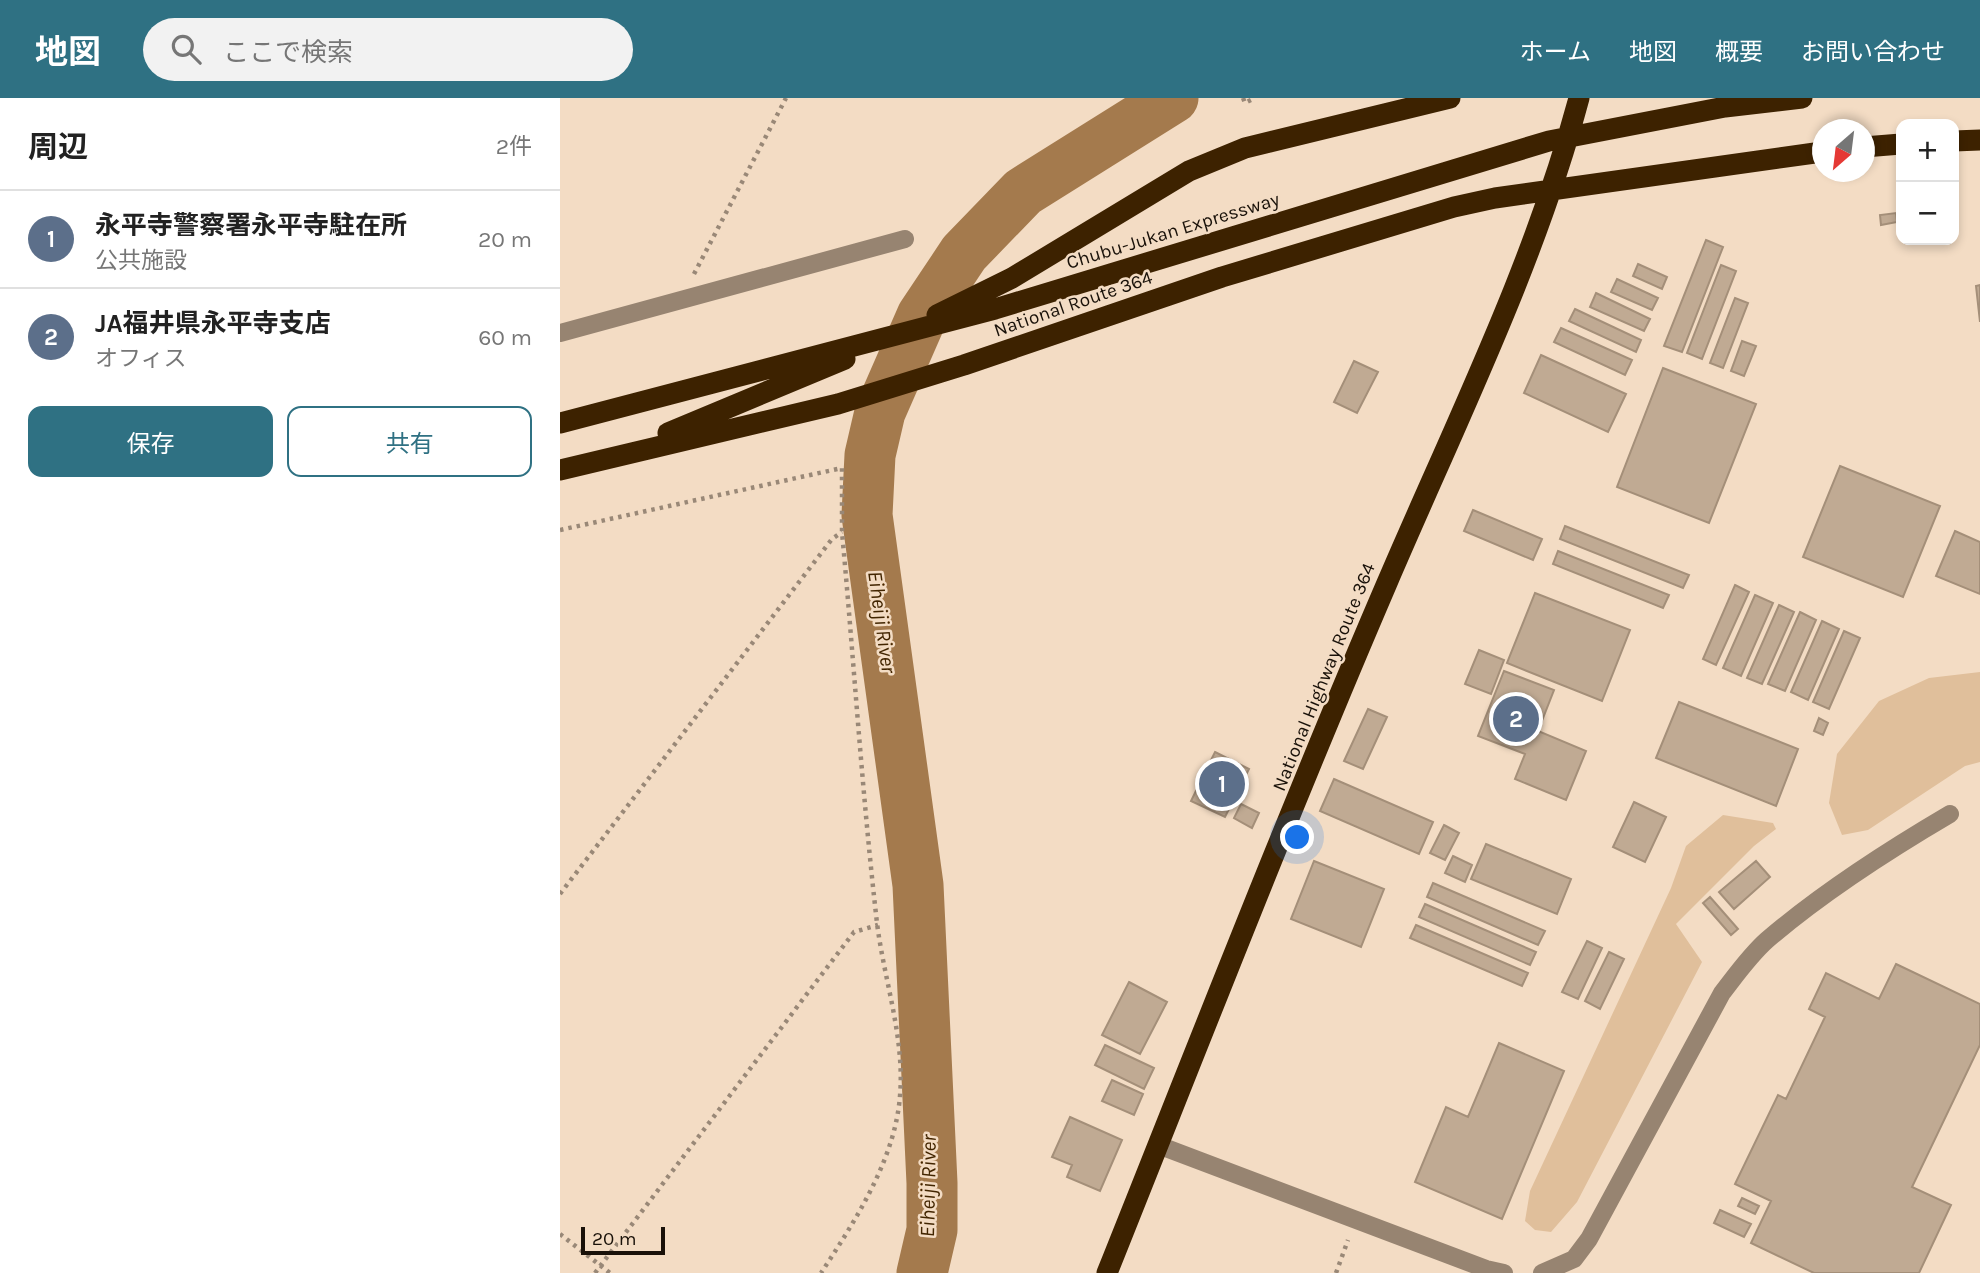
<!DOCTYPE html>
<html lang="ja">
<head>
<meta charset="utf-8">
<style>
	:root { --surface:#fff; --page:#f2f2f2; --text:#222; --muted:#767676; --line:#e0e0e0; --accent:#2f7183 }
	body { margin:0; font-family:Karla,"Noto Sans JP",sans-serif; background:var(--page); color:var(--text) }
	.controls { position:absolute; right:21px; top:21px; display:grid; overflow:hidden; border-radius:14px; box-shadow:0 4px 10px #0003 }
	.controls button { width:63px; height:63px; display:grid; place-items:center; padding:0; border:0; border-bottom:2px solid var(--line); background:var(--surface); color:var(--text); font:35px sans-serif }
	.compass { position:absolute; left:1252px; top:21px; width:63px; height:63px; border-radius:50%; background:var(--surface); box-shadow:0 4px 10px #0003; rotate:208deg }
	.scale { position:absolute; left:21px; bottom:18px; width:84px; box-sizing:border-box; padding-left:7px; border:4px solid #191109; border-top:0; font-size:19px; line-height:24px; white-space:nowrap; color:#191109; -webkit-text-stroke:5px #f3dcc4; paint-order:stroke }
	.you { position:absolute; left:738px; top:740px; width:24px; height:24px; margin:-18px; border:5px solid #fff; border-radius:50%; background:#1a73e8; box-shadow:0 0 0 10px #1a73e833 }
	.badge { display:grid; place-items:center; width:46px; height:46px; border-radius:50%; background:var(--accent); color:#fff; font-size:23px; font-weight:700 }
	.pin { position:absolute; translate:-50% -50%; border:4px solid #fff; box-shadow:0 2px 7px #0006 }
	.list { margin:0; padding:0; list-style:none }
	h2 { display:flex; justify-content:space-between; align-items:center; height:91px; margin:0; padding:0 28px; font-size:30px }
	h2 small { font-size:23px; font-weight:400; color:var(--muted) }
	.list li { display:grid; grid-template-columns:46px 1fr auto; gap:21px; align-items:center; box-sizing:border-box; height:98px; padding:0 28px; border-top:2px solid var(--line) }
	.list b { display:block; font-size:26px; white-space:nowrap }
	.list p { margin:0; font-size:23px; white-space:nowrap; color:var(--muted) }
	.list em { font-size:23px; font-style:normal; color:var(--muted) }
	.actions { display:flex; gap:14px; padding:21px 28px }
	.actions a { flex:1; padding:16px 0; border:2px solid var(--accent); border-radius:14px; text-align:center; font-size:24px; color:var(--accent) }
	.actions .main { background:var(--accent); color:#fff }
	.icon { flex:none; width:38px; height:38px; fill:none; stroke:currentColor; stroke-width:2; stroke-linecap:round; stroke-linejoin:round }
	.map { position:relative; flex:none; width:1420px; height:1175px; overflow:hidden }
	header { display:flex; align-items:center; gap:42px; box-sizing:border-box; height:98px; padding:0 35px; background:var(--accent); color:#fff }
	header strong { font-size:33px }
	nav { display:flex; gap:38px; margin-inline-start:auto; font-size:24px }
	.search { width:490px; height:63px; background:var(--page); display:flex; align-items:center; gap:18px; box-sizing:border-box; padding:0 24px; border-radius:38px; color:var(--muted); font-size:26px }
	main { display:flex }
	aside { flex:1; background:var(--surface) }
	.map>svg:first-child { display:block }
</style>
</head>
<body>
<header>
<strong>地図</strong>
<div class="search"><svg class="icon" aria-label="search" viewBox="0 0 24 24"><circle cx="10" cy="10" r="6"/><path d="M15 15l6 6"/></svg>ここで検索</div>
<nav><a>ホーム</a><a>地図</a><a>概要</a><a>お問い合わせ</a></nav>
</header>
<main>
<aside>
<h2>周辺<small>2件</small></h2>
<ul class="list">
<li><span class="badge" style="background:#5c6f8a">1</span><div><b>永平寺警察署永平寺駐在所</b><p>公共施設</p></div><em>20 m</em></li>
<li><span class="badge" style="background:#5c6f8a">2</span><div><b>JA福井県永平寺支店</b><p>オフィス</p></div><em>60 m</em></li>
</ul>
<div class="actions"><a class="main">保存</a><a>共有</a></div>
</aside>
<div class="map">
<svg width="1420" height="1175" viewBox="0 0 1420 1175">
	<rect width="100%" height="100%" fill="#f3dcc4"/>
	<path fill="#e0bf9b" d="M1420 574V664L1405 668 1308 732 1282 737 1269 705 1277 656 1319 603 1369 580Z
		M1163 717 1213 725 1216 731 1194 748 1116 826 1142 864 1017 1104 991 1134 975 1132 965 1123 970 1093 1111 790 1126 748Z"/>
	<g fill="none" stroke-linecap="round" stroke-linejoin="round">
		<path stroke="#a47a4d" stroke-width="51" d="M362 1175 372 1132V1085L358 787 307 417 310 357 320 314 362 218 404 155 463 94 613 0"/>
	</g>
	<path fill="#c0aa93" stroke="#a48f79" stroke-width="2" d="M1336 115 1337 124 1321 127 1320 117Z
		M1146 142 1163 149 1122 254 1104 248Z
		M1078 166 1107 179 1102 191 1073 178Z
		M1161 167 1176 173 1142 261 1127 255Z
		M1057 181 1098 200 1092 212 1051 194Z
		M1420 187V224L1416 188Z
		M1036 195 1090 221 1084 233 1030 209Z
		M1175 200 1188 205 1163 270 1150 265Z
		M1015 211 1081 242 1076 254 1009 223Z
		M1001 230 1072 262 1065 277 994 244Z
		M1182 243 1196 248 1184 278 1171 273Z
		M981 257 1066 296 1048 334 964 295Z
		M794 263 818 274 797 315 774 304Z
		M1103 270 1196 306 1149 425 1057 389Z
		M1280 368 1380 408 1343 499 1243 459Z
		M913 412 982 441 973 462 904 433Z
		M1005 428 1129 477 1123 490 1000 441Z
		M1395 433 1420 444V496L1376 478Z
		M998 453 1109 497 1103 510 993 466Z
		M1175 487 1189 494 1156 567 1143 561Z
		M975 495 1070 532 1042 603 947 565Z
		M1195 497 1213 505 1181 578 1163 570Z
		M1219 507 1234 514 1202 586 1187 580Z
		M1240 514 1256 522 1225 593 1208 586Z
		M1262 523 1279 531 1248 602 1231 594Z
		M1284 533 1300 540 1269 611 1253 604Z
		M919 552 944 562 931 596 905 586Z
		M944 573 994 592 978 633 1026 653 1006 702 955 681 965 656 918 638Z
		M1119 604 1238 651 1216 708 1096 660Z
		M808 611 827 619 803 671 784 663Z
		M1259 620 1268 625 1263 637 1254 633Z
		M655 654 689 671 665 719 631 703Z
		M774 681 873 724 859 756 760 713Z
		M1074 704 1106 719 1085 764 1053 749Z
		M681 706 699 715 692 730 674 720Z
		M884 727 899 735 885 762 870 755Z
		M926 746 1011 781 997 816 911 781Z
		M893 758 912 767 905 784 885 775Z
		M754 763 824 791 801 849 731 821Z
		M1196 763 1210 779 1174 811 1159 794Z
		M873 785 985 833 978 847 867 799Z
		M1150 799 1178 831 1171 837 1143 805Z
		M865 806 976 854 970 867 859 819Z
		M856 827 968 875 962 888 850 840Z
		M1027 843 1042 850 1018 901 1002 894Z
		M1049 854 1064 861 1040 911 1025 903Z
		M1336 866 1420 906V947L1352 1089 1391 1107 1359 1175H1254L1191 1145 1211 1103 1175 1086 1218 997 1226 1001 1265 919 1249 911 1266 875 1319 901Z
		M569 884 607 904 580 956 542 937Z
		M939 945 1004 973 942 1121 855 1084 886 1009 908 1019Z
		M545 947 594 970 584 991 535 967Z
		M552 982 583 996 574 1017 542 1003Z
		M510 1019 562 1042 540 1093 507 1079 512 1067 492 1059Z
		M1182 1100 1199 1108 1195 1116 1178 1108Z
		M1160 1112 1191 1126 1184 1139 1154 1125Z"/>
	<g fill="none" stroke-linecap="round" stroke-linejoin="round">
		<path stroke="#987" stroke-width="4.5" stroke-dasharray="3.5 5" stroke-linecap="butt" d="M683 0 685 5 695 0
			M134 176 226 0
			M0 432 282 370V434C294 564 302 695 317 825 324 882 345 940 340 998 335 1062 295 1123 261 1175
			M0 796 272 441 282 434
			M0 1136 50 1175
			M35 1175 294 834 318 827
			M776 1175 788 1142"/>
		<path stroke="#978471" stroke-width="18" d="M0 235 345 141
			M598 1047 926 1171 944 1175
			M982 1175 1014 1161 1029 1141 1162 895C1176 877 1190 857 1207 842 1263 794 1327 753 1390 716"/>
		<path stroke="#3d2200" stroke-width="21" d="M1394 43 1420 42
			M1304 49 1341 46
			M377 217 452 180 629 73 685 50 890 0
			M0 325 435 211 989 43 1165 9 1242 0
			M108 335 285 261
			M0 372 278 306 404 267 662 179 894 109 935 100 1262 54
			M547 1175C639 945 729 713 827 485 895 326 974 168 1019 0"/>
	</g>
	<g text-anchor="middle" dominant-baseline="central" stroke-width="5" stroke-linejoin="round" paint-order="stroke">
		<g font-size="19" fill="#191109" stroke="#f3dcc4">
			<text transform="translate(613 133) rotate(-17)">Chubu-Jukan Expressway</text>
			<text transform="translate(513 206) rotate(-19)">National Route 364</text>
			<text transform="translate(764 579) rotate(-68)">National Highway Route 364</text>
		</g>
		<g font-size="21" font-style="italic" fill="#422500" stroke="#f3dcc4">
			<text transform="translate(322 524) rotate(82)">Eiheiji River</text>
			<text transform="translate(368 1088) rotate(-89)">Eiheiji River</text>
		</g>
	</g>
</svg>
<div class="controls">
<button>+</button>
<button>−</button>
</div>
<svg class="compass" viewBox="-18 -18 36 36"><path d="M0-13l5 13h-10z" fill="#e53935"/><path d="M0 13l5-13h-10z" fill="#767676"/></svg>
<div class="scale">20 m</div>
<div class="you"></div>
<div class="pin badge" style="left:662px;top:686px;background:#5c6f8a">1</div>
<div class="pin badge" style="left:956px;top:621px;background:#5c6f8a">2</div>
</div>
</main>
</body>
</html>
